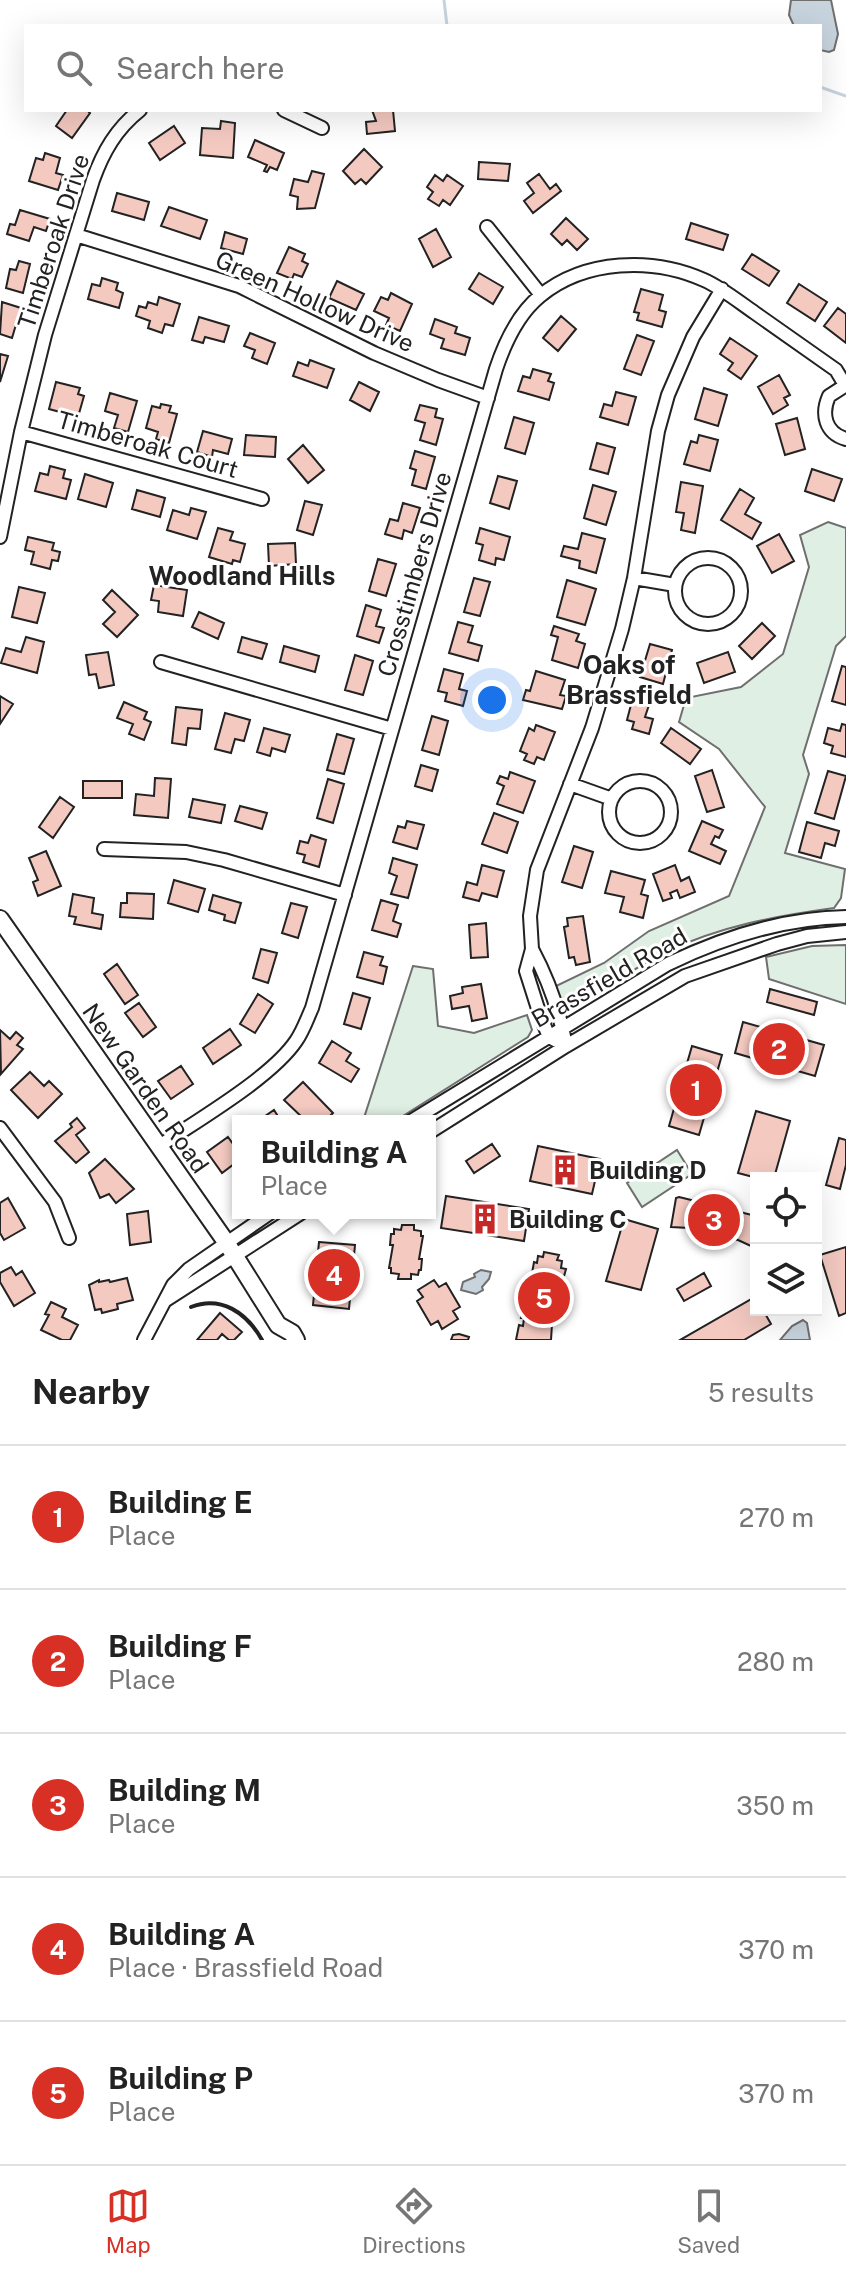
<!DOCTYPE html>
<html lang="en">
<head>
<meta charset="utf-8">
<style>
	:root { --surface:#fff; --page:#f6f6f6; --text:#222; --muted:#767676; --line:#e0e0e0; --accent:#d93025 }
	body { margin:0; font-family:"Public Sans",sans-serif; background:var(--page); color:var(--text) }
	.controls { position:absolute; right:24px; bottom:24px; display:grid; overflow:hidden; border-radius:0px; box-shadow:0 8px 32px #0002 }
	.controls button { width:72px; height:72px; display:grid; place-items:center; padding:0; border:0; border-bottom:2px solid var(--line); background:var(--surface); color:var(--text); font:40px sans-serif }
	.you { position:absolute; left:492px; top:700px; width:28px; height:28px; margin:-20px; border:6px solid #fff; border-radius:50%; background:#1a73e8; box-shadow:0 0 0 12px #1a73e833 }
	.badge { display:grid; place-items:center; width:52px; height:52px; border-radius:50%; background:var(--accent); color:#fff; font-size:26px; font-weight:700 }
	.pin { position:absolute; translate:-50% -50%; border:4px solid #fff; box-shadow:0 2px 8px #0006 }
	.popup { position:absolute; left:232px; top:1115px; width:204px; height:104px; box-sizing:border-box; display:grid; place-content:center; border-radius:0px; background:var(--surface); filter:drop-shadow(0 2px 6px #0005); font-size:26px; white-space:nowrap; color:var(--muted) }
	.popup b { font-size:30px; color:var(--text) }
	.popup::after { content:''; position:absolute; left:50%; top:100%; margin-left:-16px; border:16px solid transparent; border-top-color:var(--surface) }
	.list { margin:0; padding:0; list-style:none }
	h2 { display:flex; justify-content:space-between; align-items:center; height:104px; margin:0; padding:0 32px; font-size:34px }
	h2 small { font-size:26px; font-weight:400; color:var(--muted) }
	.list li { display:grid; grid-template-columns:52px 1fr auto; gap:24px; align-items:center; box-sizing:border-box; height:144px; padding:0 32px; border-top:2px solid var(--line) }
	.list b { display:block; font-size:30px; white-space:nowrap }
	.list p { margin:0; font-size:26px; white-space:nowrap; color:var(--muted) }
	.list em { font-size:26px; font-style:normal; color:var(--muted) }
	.icon { flex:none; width:44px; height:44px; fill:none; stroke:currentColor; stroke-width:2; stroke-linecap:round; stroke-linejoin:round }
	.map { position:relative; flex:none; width:846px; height:1340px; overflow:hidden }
	.search { position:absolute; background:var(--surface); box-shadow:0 8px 32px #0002; left:24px; right:24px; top:24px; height:88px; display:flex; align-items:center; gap:20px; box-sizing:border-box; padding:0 28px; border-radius:0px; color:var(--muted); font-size:30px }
	.sheet { height:824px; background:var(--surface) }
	nav { display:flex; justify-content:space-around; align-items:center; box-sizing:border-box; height:112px; border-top:2px solid var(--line); background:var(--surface); font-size:22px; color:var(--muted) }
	nav a { display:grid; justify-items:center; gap:4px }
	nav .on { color:var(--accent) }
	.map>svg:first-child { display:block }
</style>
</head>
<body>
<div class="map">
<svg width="846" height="1340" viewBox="0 0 846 1340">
	<rect width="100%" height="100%" fill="#fff"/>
	<path fill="#e0efe3" stroke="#6f6f6f" stroke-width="2" d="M828 522 846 528V636L836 646 803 755 809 774 785 853 845 869 841 898 834 908C776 916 720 926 666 952 635 967 605 989 576 1007L561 1005 554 987 604 963 649 931 729 896 765 807 719 749 679 722 686 698 741 687 783 654 809 567 800 535Z
		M846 945V1004L769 979 766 957 812 946Z
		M413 966 433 969 438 1026 474 1033 527 1015 532 1030 528 1037 395 1121H363Z
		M677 1150 692 1174 642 1207 627 1183Z"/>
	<path fill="#c7d3dd" stroke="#6f6f6f" stroke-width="2" d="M791 0H831L838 34 834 50 829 52 820 50V26H794L789 15Z
		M481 1270 491 1272 489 1279 482 1287 483 1290 476 1294 461 1290 463 1282 475 1277 474 1274Z
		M803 1320 807 1323 810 1340H780L792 1326Z"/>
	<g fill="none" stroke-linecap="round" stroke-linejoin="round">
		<path stroke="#c7d3dd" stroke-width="3" d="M444 0 447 26
			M820 87 846 96"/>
	</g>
	<path fill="#f3c9c0" stroke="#222" stroke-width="2" d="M67 110H87L90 113 72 138 56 126Z
		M372 110H393L395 131 367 134 366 122 376 121Z
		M221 121 235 123 233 158 200 155 202 128 220 129Z
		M174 126 185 143 160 160 149 143Z
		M255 140 284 153 277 170 270 167 267 172 264 171 267 165 248 157Z
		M364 149 382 167 366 184 361 179 355 184 343 171Z
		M45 153 60 158 56 173 63 175 58 190 29 181 36 158 43 160Z
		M479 162 510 164 508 181 478 179Z
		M312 171 324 174 315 208 297 209 298 197 290 195 294 179 308 182Z
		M539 174 550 189 556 184 561 191 533 213 524 201 534 193 527 183Z
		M435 175 443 181 447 175 463 186 450 205 443 200 439 206 428 199 433 192 427 187Z
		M117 193 149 202 144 220 112 211Z
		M169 207 207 220 200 239 161 226Z
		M20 210 50 219 46 231 34 227 29 241 7 234 10 224 15 225Z
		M566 218 588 239 577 250 567 240 562 245 551 234Z
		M691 223 728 235 723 250 686 239Z
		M436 229 451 257 433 267 419 239Z
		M225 232 247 239 243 254 221 248Z
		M289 247 305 254 302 261 308 264 302 277 294 274 292 279 277 273Z
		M752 254 779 271 769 286 742 269Z
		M19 261 30 264 23 293 6 288 10 269 16 270Z
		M479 273 503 287 493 304 469 289Z
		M102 278 118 283 116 290 123 293 119 308 88 299 92 284 100 286Z
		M337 281 364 294 356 310 329 298Z
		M799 284 827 302 815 321 787 303Z
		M641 289 663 295 659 310 666 312 662 327 637 320 639 313 634 312Z
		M391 293 412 304 400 331 386 325 389 318 374 311 381 297 388 300Z
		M159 297 180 304 173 326 165 324 162 333 148 328 150 321 136 316 139 306 146 308 148 302 157 305Z
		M2 302 21 308 12 338 0 334Z
		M838 308 846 314V343L824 326Z
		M561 316 576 329 558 351 543 338Z
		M199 317 229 326 224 342 205 337 203 343 192 340Z
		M435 319 457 327 455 333 470 338 465 355 441 348 444 339 430 334Z
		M250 333 275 343 267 364 252 358 255 350 244 346Z
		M637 335 654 341 641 375 624 369Z
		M730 338 757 356 741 379 728 370 733 363 720 354Z
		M0 354 8 356 0 382Z
		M310 360 334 369 327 388 293 376 298 362 308 366Z
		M533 369 551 374 548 381 554 383 549 400 518 391 523 376 530 378Z
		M779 375 790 395 784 398 788 405 773 414 758 387Z
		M56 382 80 388 78 394 84 396 78 417 49 409Z
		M359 382 379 392 370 411 350 400Z
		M704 388 727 395 718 426 695 419Z
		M616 392 636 397 628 425 600 417 604 404 612 406Z
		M110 393 137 401 128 432 114 428 118 415 105 411Z
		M161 404 171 406 169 412 177 414 169 443 156 439 158 432 146 428 152 406 160 408Z
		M420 405 437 409 435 417 443 419 436 445 420 440 425 423 415 420Z
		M514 417 534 423 525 454 505 448Z
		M797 418 805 449 785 455 776 424Z
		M203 431 232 439 228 454 213 450 212 457 197 452Z
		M246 435 276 437 275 457 244 455Z
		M699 435 718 440 710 471 684 464 691 441 697 443Z
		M597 443 615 448 608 474 590 469Z
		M303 445 324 470 308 483 288 459Z
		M415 451 435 457 426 489 412 485 416 470 410 468Z
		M50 466 65 470 63 478 71 480 66 499 35 491 40 473 48 475Z
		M812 469 842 479 834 501 805 491Z
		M85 474 113 483 106 507 78 499Z
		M498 476 517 481 509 509 490 503Z
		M681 482 703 486 695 533 681 530 684 513 676 512Z
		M593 485 616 492 606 525 584 518Z
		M740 489 754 498 745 514 761 523 752 539 721 520Z
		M137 490 165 498 160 517 132 509Z
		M305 501 322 505 313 535 297 530Z
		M403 503 420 508 412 533 404 530 402 539 385 534 390 519 398 521Z
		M191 508 206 512 197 539 167 530 173 510 189 515Z
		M218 528 233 532 230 540 245 544 240 562 233 560 232 564 209 557Z
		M480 528 510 537 504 560 496 558 495 565 479 560 483 545 476 543Z
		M582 533 605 539 596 573 579 568 580 561 561 556 564 546 578 549Z
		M779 534 794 561 772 573 757 546Z
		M28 537 54 543 52 550 60 552 58 561 52 560 50 569 31 564 34 552 25 550Z
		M295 543 296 564 269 566 268 544Z
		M378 559 396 564 386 596 369 591Z
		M474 578 490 582 480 616 464 612Z
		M567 580 596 589 585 625 557 617Z
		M154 585 187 590 183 616 158 612 159 601 151 600Z
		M19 587 45 593 37 623 12 617Z
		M112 590 138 615 117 637 103 624 115 612 103 600Z
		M366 605 381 610 376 626 384 628 379 643 357 636Z
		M199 612 224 623 218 639 192 627Z
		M458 622 473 626 468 642 482 646 478 661 449 653Z
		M762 623 775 636 752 659 739 646Z
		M554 626 579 634 576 641 585 644 578 668 552 660 558 637 551 635Z
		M26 637 44 642 37 673 1 663 6 648 21 652Z
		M242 637 267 644 262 659 238 652Z
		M650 644 672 650 663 684 640 677Z
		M284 646 319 656 315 672 280 662Z
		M108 652 114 685 99 688 96 674 89 675 86 655Z
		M728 652 735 672 704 683 697 663Z
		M355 655 373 661 363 695 345 690Z
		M842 666 846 667V705L832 701Z
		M444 669 463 674 459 689 467 691 463 706 445 701 447 693 438 691Z
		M536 671 565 680 560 695 566 696 562 709 523 700 526 690 530 691Z
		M0 696 13 704 0 724Z
		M633 697 650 702 645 717 653 719 649 734 632 729 634 722 627 720Z
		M124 702 147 712 144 719 151 722 144 740 129 734 133 724 117 718Z
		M176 707 202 710 200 729 188 728 186 745 172 743Z
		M225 713 250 720 244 741 235 739 231 753 215 749Z
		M432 716 448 721 439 755 422 750Z
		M842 724 846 725V757L831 753 833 746 824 743 828 728 840 731Z
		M536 725 555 732 544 760 537 757 534 764 524 760 527 754 520 751 529 728 534 731Z
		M264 728 290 735 285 752 272 748 270 756 257 752Z
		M671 728 701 749 690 764 661 743Z
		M337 734 354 739 344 774 327 770Z
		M421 765 438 770 432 791 415 786Z
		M712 770 724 807 707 812 695 776Z
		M828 771 846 776 834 819 815 813Z
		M510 772 535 781 523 813 497 804 504 786 497 783 500 776 508 779Z
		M155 778 171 779 168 818 134 815 136 794 154 796Z
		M328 779 344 784 333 823 317 818Z
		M83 781H122V798H83Z
		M60 797 74 807 53 838 39 827Z
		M193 799 225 805 221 823 189 817Z
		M240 806 267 813 262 829 235 821Z
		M494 813 518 822 507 853 482 844Z
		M407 821 424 825 417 849 393 842 398 826 405 828Z
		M702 821 723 830 719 838 715 836 711 844 726 851 720 864 689 851Z
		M807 822 839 831 835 846 825 843 821 858 799 852Z
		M311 835 326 840 319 867 303 862 305 855 297 853 300 841 308 843Z
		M574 846 593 852 582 888 562 882Z
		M46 851 61 886 38 896 33 882 38 880 29 858Z
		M393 858 417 865 408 898 391 894 397 876 389 873Z
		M482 865 504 871 497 897 482 893 479 901 463 897 467 882 477 885Z
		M675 865 681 881 689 877 695 892 680 898 677 890 670 893 672 898 663 901 653 874Z
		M611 871 645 880 641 894 648 896 643 918 620 912 624 897 605 893Z
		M174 880 205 889 198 912 168 903Z
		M127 893 154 894 153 919 120 917 121 903H127Z
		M73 894 94 898 92 913 103 915 101 929 74 924 76 917 69 916Z
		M213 895 241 903 235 923 224 920 225 915 209 910Z
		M381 900 398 905 393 921 401 924 397 937 372 930Z
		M291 903 307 907 298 938 282 933Z
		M583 916 590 962 576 965 574 957 569 958 564 927 568 926 567 918Z
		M486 923 488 957 471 958 469 925Z
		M261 949 277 953 268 983 253 978Z
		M364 952 383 957 380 965 387 967 383 984 357 977Z
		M117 964 138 995 125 1004 104 974Z
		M481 984 487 1018 472 1021 469 1006 452 1009 450 996 463 993 462 987Z
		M770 989 817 1002 814 1015 767 1002Z
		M353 993 370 998 361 1029 344 1024Z
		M258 994 273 1004 255 1033 240 1024Z
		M139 1003 156 1027 143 1037 125 1013Z
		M743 1022 824 1045 815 1076 735 1053Z
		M230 1029 241 1045 213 1064 203 1048Z
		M0 1030 10 1039 16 1032 23 1038 17 1045 23 1049 1 1074Z
		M332 1041 351 1053 346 1061 359 1069 351 1082 319 1063Z
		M692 1046 722 1055 699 1135 669 1126Z
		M181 1066 193 1084 171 1099 158 1081Z
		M30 1072 44 1086 49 1081 62 1094 38 1118 11 1090Z
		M303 1082 333 1113 325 1121H306L284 1100Z
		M274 1110 281 1121H258Z
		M756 1111 790 1121 774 1178H757L738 1173Z
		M77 1118 85 1128 76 1135 89 1152 76 1163 55 1141 72 1127 70 1124Z
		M228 1137 238 1151V1161L222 1173 207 1152Z
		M839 1138 846 1140V1165L840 1189 826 1185Z
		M492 1144 500 1156 474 1173 466 1161Z
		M538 1146 600 1159 592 1194 530 1181Z
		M105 1159 134 1189 116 1203 109 1194 100 1198 89 1173Z
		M446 1196 529 1209 524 1241 441 1228Z
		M679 1197 756 1216 751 1246 738 1240 695 1232 690 1228 671 1227 676 1198Z
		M8 1198 25 1228 4 1240 0 1233V1203Z
		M148 1211 151 1242 130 1245 127 1214Z
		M624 1219 658 1229 641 1290 606 1281Z
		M402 1225H414V1230L421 1231V1236H423L419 1259H422L421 1270H419L418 1275 411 1274V1279H398L399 1274 391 1273V1268H389L393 1245H390L391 1234H394V1229L401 1230Z
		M319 1242 355 1245 349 1309 313 1305Z
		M846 1247V1313L839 1316 820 1255Z
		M544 1252 559 1255 557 1260 562 1261 561 1268 566 1269 554 1313H557L554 1324H552L551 1340H516L519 1325 523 1326 524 1318H521L524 1307H526L534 1262 537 1263 538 1256 543 1257Z
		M11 1267 16 1275 22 1271 35 1293 14 1306 0 1282V1273Z
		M704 1273 711 1286 684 1301 677 1289Z
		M127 1278 133 1300 117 1304 118 1309 102 1313 101 1309 95 1310 89 1285 99 1280V1282L109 1280 110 1282Z
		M434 1280 439 1287 446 1283 460 1307 453 1311 458 1319 442 1329 438 1321 431 1325 417 1301 423 1297 418 1290Z
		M755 1297 756 1310H763L771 1324 744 1340H680Z
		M51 1302 66 1309 62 1317 78 1325 70 1340H62L41 1330 49 1315 45 1314Z
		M220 1313 242 1332 234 1340H229L222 1334 217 1340H197Z
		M459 1334 469 1337 468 1340H451L453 1335Z"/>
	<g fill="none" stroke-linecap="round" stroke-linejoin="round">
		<g stroke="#222" stroke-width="16">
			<path id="minor" d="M284 110 322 128
				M487 227 541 295
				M76 235 239 286 374 353 438 380 488 398
				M846 385 829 396C821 414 825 433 846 439
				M21 432 262 499
				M0 537 21 432 45 335 93 180C103 152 116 129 140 110
				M675 591a33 33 0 1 1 66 0a33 33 0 1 1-66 0Z
				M634 578 675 585
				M161 662 392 729
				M609 812a31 31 0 1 1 62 0a31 31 0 1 1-62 0Z
				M570 784 612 799
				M104 849 186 852 224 860 345 895
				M532 949 530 916 537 870 592 728 622 629 634 578 658 431 668 395 693 337 722 289
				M532 949C548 979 560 1013 566 1046L549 1037 540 1015 526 971Z
				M411 1121 668 964C724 937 784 918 846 917
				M0 1128 55 1202 69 1238
				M430 1132 566 1046 685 976 777 944 807 936 846 932
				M158 1147C196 1121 271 1078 296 1041 303 1031 307 1019 312 1008L496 369C505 342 518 314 540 296 585 259 653 257 704 280 722 288 739 302 755 313 782 332 809 351 836 370L845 385
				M166 1300 301 1213
				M144 1340 173 1285 189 1269 270 1213"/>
		</g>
		<g stroke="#222" stroke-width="20">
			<path id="major" d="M0 919 226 1242 278 1325 292 1333 296 1340"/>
		</g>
		<use href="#minor" stroke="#fff" stroke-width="12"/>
		<use href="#major" stroke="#fff" stroke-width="16"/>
		<path stroke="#222" stroke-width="4" d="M191 1307C221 1295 247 1313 262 1340"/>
	</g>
	<defs>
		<g id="building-bare" transform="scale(2.4)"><path d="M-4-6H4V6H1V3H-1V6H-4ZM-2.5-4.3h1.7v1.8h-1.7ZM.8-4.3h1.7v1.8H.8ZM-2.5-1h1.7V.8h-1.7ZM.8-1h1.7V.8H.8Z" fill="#c62828" stroke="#fff" stroke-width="2.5" paint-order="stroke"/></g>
	</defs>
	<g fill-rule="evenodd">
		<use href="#building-bare" x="565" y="1170"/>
		<use href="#building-bare" x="485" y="1219"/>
	</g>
	<g text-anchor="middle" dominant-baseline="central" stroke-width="6" stroke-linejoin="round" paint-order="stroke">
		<g font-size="24" fill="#222" stroke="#fff">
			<text transform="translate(53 241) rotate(-72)">Timberoak Drive</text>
			<text transform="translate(315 301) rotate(24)">Green Hollow Drive</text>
			<text transform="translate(148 444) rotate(16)">Timberoak Court</text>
			<text transform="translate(414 574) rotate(-74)">Crosstimbers Drive</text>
			<text transform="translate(609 977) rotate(-30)">Brassfield Road</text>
			<text transform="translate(146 1088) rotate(55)">New Garden Road</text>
		</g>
		<g font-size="24" font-weight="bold" fill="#222" stroke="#fff" text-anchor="start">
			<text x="589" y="1170">Building D</text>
			<text x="509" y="1219">Building C</text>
		</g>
		<g font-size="26" font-weight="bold" fill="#222" stroke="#fff">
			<text x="242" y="575">Woodland Hills</text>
			<text x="629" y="664">Oaks of<tspan x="629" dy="30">Brassfield</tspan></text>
		</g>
	</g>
</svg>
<div class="controls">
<button><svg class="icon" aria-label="locate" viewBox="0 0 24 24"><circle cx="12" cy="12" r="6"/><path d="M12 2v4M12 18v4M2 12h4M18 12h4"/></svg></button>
<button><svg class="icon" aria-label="layers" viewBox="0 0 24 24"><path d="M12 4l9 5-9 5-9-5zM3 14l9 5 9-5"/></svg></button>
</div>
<div class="you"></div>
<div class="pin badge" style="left:696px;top:1090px">1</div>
<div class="pin badge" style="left:779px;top:1049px">2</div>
<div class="pin badge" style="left:714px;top:1220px">3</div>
<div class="pin badge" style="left:334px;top:1275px">4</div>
<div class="popup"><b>Building A</b>Place</div>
<div class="pin badge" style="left:544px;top:1298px">5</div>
<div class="search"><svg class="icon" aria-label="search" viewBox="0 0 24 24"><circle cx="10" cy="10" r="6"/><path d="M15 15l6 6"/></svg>Search here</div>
</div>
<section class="sheet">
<h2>Nearby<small>5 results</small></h2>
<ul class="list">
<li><span class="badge">1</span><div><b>Building E</b><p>Place</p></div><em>270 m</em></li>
<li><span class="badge">2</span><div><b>Building F</b><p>Place</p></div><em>280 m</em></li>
<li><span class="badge">3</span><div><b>Building M</b><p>Place</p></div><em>350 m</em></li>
<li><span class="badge">4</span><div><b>Building A</b><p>Place · Brassfield Road</p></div><em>370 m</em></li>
<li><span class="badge">5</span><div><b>Building P</b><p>Place</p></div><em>370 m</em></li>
</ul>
</section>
<nav>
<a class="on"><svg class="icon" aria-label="map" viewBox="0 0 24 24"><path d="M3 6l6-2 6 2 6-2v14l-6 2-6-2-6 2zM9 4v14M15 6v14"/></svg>Map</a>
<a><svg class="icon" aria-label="directions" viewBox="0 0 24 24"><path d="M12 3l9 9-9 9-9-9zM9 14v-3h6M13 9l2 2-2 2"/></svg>Directions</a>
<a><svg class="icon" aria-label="saved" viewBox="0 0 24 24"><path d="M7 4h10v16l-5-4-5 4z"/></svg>Saved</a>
</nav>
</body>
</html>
